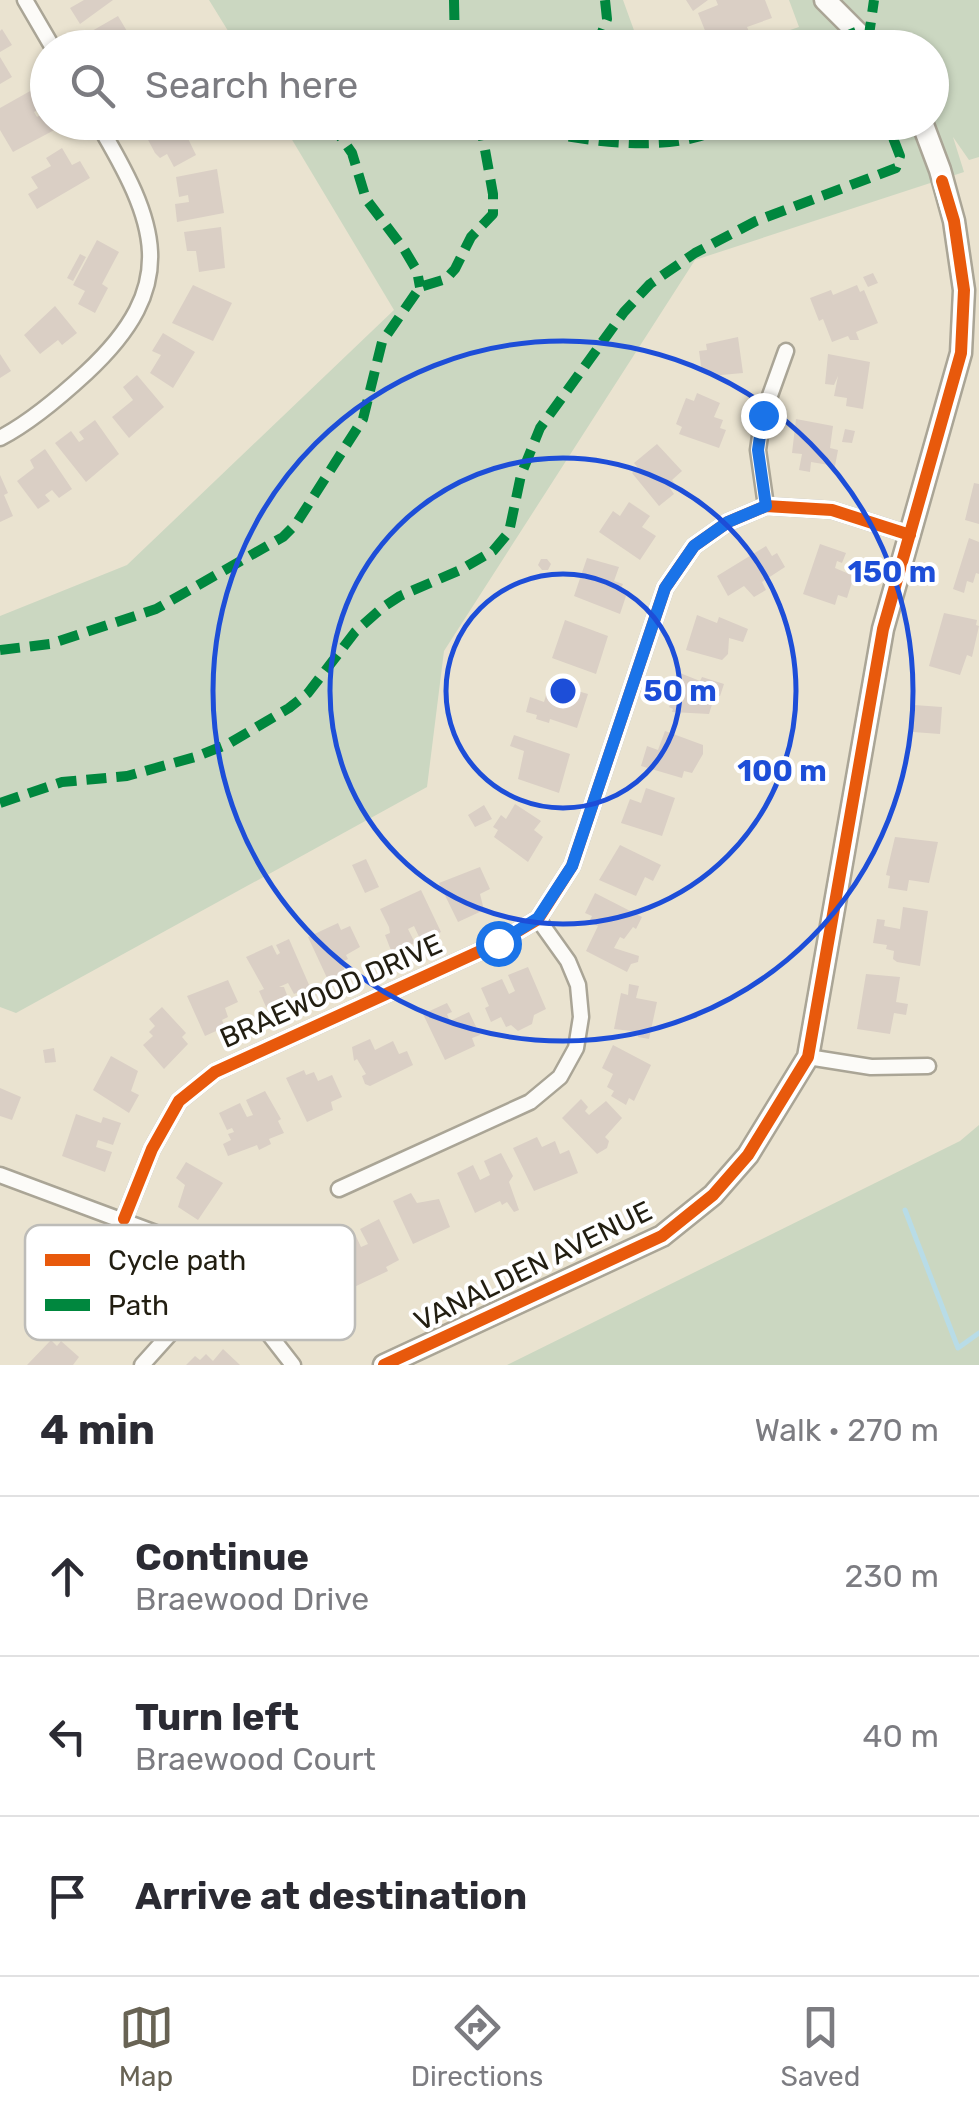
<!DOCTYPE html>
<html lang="en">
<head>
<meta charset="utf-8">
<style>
	:root { --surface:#fff; --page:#f7f7f7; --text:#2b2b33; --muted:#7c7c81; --line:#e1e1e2; --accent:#686354 }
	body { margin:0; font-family:Rubik,sans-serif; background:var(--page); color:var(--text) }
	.stop { position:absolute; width:30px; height:30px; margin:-22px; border:8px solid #1a73e8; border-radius:50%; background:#fff }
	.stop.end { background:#1a73e8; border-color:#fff; box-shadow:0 2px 10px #0008 }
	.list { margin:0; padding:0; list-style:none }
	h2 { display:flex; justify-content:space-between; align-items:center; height:130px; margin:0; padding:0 40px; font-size:42px }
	h2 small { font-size:32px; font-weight:400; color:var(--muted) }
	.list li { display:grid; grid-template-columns:65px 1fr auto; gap:30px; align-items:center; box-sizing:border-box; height:160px; padding:0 40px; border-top:2px solid var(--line) }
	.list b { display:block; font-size:38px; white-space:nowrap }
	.list p { margin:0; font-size:32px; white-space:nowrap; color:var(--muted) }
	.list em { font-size:32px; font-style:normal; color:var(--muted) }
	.icon { flex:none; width:55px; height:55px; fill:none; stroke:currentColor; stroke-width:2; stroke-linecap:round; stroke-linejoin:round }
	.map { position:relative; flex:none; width:979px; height:1365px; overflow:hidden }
	.search { position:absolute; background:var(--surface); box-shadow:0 2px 8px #0004; left:30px; right:30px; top:30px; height:110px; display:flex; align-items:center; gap:25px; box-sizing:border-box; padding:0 35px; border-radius:55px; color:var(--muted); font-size:38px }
	.sheet { height:610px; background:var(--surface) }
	nav { display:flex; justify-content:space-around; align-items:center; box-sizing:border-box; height:140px; border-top:2px solid var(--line); background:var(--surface); font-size:28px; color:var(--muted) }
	nav a { display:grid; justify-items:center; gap:5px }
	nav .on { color:var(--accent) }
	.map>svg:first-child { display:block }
</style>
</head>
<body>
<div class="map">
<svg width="979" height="1365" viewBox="0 0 979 1365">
	<rect width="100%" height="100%" fill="#eae3d0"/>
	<path fill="#cbd7c1" d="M209 0H623L640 47H238Z
		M789 0H979V157L969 160 953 137 964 172 695 260 444 651 427 787 16 1013 0 1007V616L127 565 394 310 282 123 932 122V48L740 47 799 27Z
		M979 1125V1365H507L960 1141Z"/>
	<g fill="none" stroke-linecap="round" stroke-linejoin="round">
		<path stroke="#b8dce7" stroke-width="5" d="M905 1210 958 1348 979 1333"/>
	</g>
	<path fill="#dacfc5" d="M84 0H113L80 24 70 8Z
		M686 0H708L693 11Z
		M716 0H765L772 18 747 27 750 34 712 48 698 13 718 5Z
		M118 16 137 48H93L85 35Z
		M2 29 12 45 0 52V31Z
		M0 57 12 77 0 84Z
		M32 90 43 107 34 112 37 117 48 111V122H58L60 127 13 152 0 130V108Z
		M167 122H180L196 155 174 167 167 154 160 158 155 153 146 136Z
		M62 148 72 165 80 161 90 178 37 209 28 194 38 188 31 177 51 166 46 158Z
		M217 169 224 213 177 222 175 204 189 202 188 195 179 197 176 177Z
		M221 227 225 268 199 272 196 251H187L184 232Z
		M97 240 119 252 102 284 108 288 95 313 78 304 85 291 73 285Z
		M80 254 86 257 73 281 67 278Z
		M873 273 878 283 868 287 863 277Z
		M193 285 232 303 213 341 172 323Z
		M857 285 860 292 864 290 878 323 856 332 859 340H850L848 336 832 342 823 319 819 321 810 298 831 290 833 295Z
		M55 306 77 333 62 345 58 340 40 354 24 335Z
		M163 333 195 352 173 388 150 373 161 355 152 351Z
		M738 337 743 373 710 376V372L702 373 699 351 707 350 706 344Z
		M0 354 11 371 0 378Z
		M828 354 870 362 863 409 846 406 847 398 834 396 838 376 834 385 825 384Z
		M137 375 164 407 129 438 112 417 133 400 123 387Z
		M697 393 720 403 714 417 723 420 720 428 726 430 719 448 679 434 682 427 676 424 686 398 694 401Z
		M796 419 833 426 830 448 838 450 835 466 811 462 810 472 799 470 802 454 792 453Z
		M95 420 119 454 86 482 55 443 71 431 79 442 84 439 79 432Z
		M845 429 855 431 852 443 842 442Z
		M657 444 682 471 672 480 675 484 670 488 674 494 659 506 632 473 638 468 634 463Z
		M45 449 72 489 59 498 52 490 45 495 50 501 38 509 17 481 34 468 30 460Z
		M0 475 8 493 4 495 13 516 0 522Z
		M974 483 979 484V524L965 520Z
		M629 502 650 516 642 527 656 536 640 560 599 532 613 511 620 516Z
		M969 538 979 542V574L976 573 973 583 967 581 964 593 953 589Z
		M820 544 846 553 842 563 837 561 835 568 854 576 847 598 838 595 835 605 803 594Z
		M766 546 772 556 777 553 785 567 762 582 766 590 754 597 744 586 728 596 717 576Z
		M587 558 619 567 614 581 623 584 620 591 627 593 620 614 574 596Z
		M541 559H547L551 564 548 570H542L538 565Z
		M944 613 977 620 976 625 979 626 972 657 967 655 960 675 929 666Z
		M697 615 717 623 719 617 748 629 743 642 729 638 728 654 722 660 686 650Z
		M565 620 608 636 596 674 552 658Z
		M680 673 700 681 702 677 724 684 720 696 715 695 709 714 672 712 673 709 669 707 676 693Z
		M550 683 588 694 577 728 550 719 549 723 536 719 537 715 526 712 530 697 544 702Z
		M914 705 942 707 940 734 913 732Z
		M665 731 703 745V754L692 773 684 771 682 778 641 766 647 746 658 750Z
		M514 735 570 754 559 793 518 779 524 751 510 746Z
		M646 788 675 798 662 836 621 823 630 799 641 803Z
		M515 804 541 821 534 830 543 837 528 862 494 837 498 830 493 827 501 815 506 819Z
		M484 805 492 819 475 827 468 815Z
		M895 837 938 842 929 883 909 880 907 891 888 888 890 876 886 875Z
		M620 845 661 865 653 881 645 877 636 896 599 880Z
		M366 859 379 887 365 893 352 865Z
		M480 867 490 889 480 894 484 910 458 922 439 883Z
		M421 890 441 932 421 941 414 926 408 929 415 943 392 953 385 935 390 933 389 927 380 909Z
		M595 893 642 917 636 929 633 927 624 939 620 937 614 948 639 956 638 962 631 964 627 972 586 951 598 926 589 922 592 916 585 913Z
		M903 907 928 911 920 966 897 962 893 959 894 951 886 949 887 945 873 943 877 919 885 920 884 926 900 929Z
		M338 923 341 930 350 926 360 947 346 955 348 959 342 962 345 972 328 980 308 937Z
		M289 939 310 987 294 994 288 983 279 987H284L287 995 266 1007 259 991 264 989 246 957 272 945 277 955 280 953 276 945Z
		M528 967 546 1009 534 1015 532 1024 518 1031 511 1025 506 1027 501 1017 491 1022 485 1008 489 1006 481 988 502 979 509 994 515 991 508 975Z
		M866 974 900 977 896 1002 908 1004 906 1015 894 1013 890 1034 857 1029Z
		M228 980 238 1002 225 1008 228 1017 222 1020 225 1027 205 1036 187 996Z
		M629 984 639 986 636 998 657 1002 649 1039 638 1037 639 1032 614 1029 621 993 628 995Z
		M447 1003 452 1012 447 1014 450 1021 469 1012 480 1035 472 1038 475 1046 445 1060 423 1014Z
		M162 1007 186 1033 182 1037 188 1044 164 1069 143 1045 153 1036 149 1032 155 1026 149 1019Z
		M370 1039 375 1050 393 1041 399 1054 407 1051 413 1065 370 1086 365 1084 362 1076 366 1074 357 1059 354 1061 352 1047Z
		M613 1045 651 1065 634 1101 629 1098 626 1105 611 1096 614 1091 607 1087 613 1074 602 1068Z
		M54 1048 56 1062 45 1063 43 1050Z
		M111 1056 138 1071 131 1091 139 1095 129 1113 93 1090Z
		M304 1070 306 1075 314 1072 318 1081 332 1075 342 1097 331 1102 333 1110 307 1122 286 1078Z
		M0 1088 21 1097 12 1120 0 1116Z
		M265 1091 281 1119 278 1121 284 1133 269 1139 271 1144 259 1150 257 1145 228 1156 223 1144 231 1140 228 1134 234 1132 232 1128 227 1130 219 1113 240 1103 247 1117 253 1115 246 1100Z
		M581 1099 588 1107 585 1111 589 1115 606 1101 622 1118 605 1137 609 1141 607 1148 597 1154 562 1118Z
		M76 1114 101 1123 103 1117 121 1123 113 1145 98 1140 96 1147 112 1152 105 1172 62 1156Z
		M537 1137 542 1147 555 1141 560 1154 569 1150 578 1173 534 1191 513 1148Z
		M501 1153 513 1176 509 1182 519 1210 514 1212 507 1202 502 1205 500 1201 475 1213 457 1173 473 1165 480 1180 490 1175 484 1161Z
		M186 1162 223 1183 198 1220 178 1207 185 1185 176 1178Z
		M411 1193 417 1203 439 1199 450 1227 413 1244 393 1201Z
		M379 1219 399 1260 386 1267 388 1271 352 1288 334 1242 354 1232 361 1247 368 1244 360 1229Z
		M51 1340 57 1346 61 1341 79 1357 73 1365H27Z
		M223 1349 240 1365H186L195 1356 200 1360 206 1354 213 1361Z"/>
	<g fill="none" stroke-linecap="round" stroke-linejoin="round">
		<g stroke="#aaa596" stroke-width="19">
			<path id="minor" d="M25 0 53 48
				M0 438C31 422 60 397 86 373 182 284 157 223 97 122
				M766 506 758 450 763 415 786 351
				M808 1057 871 1067 928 1066
				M0 1175 177 1241 223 1275 293 1365
				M339 1189 530 1102 560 1077 576 1048 581 1017 578 985 568 961 538 919
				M124 1219 152 1149 179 1101 215 1072 498 943 538 919 572 866 665 588 694 546 728 522 766 506 832 510 910 535
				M142 1365 223 1275"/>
		</g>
		<g stroke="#aaa596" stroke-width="25">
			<path id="secondary" d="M825 0 873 48
				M384 1365 662 1236 713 1195 748 1155 808 1057 883 629 961 353 964 290 954 221 940 170 922 122"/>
		</g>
		<use href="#minor" stroke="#fcfbf8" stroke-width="14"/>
		<use href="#secondary" stroke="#fcfbf8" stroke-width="20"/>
		<path stroke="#00873e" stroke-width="10" stroke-dasharray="20 10" stroke-linecap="butt" d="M454 0 455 48
			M868 42 874 0
			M596 48 607 19 605 0
			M817 48 856 32
			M330 122 352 153 366 199 404 249 417 271 420 287
			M511 122C559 140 687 159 727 122
			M0 650 50 644 156 609 283 537 296 524 363 419 382 342 420 287 446 279 455 269 471 237 493 214V194L480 122
			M0 803 62 782 127 776 195 757 228 744 289 708 308 693 355 632 382 608 400 596 460 570 493 551 509 532 521 475 540 428 624 312 650 284 695 253 756 221 896 168 900 156 887 122"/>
		<g stroke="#fff" stroke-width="19">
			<path id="cycleway" d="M124 1219 152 1149 179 1101 215 1072 498 943 538 919 572 866 665 588 694 546 728 522 766 506 832 510 910 535
				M384 1365 662 1236 713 1195 748 1155 808 1057 883 629 961 353 964 290 954 221 942 181"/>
		</g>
		<use href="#cycleway" stroke="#e8590c" stroke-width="12"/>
	</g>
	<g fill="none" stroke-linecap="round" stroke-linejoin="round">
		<path stroke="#1a73e8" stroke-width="12" d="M498 943 538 918 572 866 665 588 694 546 728 522 766 506 758 450 763 415"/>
	</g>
	<g fill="none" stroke="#1d4ed8" stroke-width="5">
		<circle cx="563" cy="691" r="117"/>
		<circle cx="563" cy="691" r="233"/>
		<circle cx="563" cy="691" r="350"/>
	</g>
	<g text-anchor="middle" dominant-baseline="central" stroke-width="8" stroke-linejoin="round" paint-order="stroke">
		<g font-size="28" fill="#221e11" stroke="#fff">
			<text transform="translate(331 991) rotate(-24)">BRAEWOOD DRIVE</text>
			<text transform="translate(533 1266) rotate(-26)">VANALDEN AVENUE</text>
		</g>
	</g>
	<rect x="25" y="1225" width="330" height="115" rx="15" fill="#fff" stroke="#bdbcb8" stroke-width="2.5"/>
	<rect x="45" y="1254" width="45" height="12" fill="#e8590c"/>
	<rect x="45" y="1299" width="45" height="12" fill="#00873e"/>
	<g font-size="28" fill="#221e11">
		<text x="108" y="1270">Cycle path</text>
		<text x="108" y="1315">Path</text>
	</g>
	<circle cx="563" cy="691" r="15" fill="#1d4ed8" stroke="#fff" stroke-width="5"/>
	<g font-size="30" text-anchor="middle" font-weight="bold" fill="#1d4ed8" stroke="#fff" stroke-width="8" stroke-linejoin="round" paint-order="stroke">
		<text x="892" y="582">150 m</text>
		<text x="680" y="701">50 m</text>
		<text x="782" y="781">100 m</text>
	</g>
</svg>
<div class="stop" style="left:498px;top:943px"></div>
<div class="stop end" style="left:763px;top:415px"></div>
<div class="search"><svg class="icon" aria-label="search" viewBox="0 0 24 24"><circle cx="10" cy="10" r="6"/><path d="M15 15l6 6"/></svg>Search here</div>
</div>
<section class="sheet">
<h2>4 min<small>Walk · 270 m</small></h2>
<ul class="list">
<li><svg class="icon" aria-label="ahead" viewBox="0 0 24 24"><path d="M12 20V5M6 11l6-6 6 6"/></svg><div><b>Continue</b><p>Braewood Drive</p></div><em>230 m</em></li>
<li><svg class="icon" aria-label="left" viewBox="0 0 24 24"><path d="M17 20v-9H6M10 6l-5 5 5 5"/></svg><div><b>Turn left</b><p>Braewood Court</p></div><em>40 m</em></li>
<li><svg class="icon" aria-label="arrive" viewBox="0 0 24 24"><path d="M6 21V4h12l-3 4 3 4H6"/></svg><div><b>Arrive at destination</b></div></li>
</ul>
</section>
<nav>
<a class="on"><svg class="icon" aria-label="map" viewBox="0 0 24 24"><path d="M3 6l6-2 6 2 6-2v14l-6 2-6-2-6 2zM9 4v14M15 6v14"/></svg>Map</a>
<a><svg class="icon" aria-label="directions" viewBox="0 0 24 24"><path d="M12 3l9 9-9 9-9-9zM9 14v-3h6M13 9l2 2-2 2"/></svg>Directions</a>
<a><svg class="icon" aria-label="saved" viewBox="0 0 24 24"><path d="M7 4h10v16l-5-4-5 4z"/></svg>Saved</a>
</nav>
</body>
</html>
